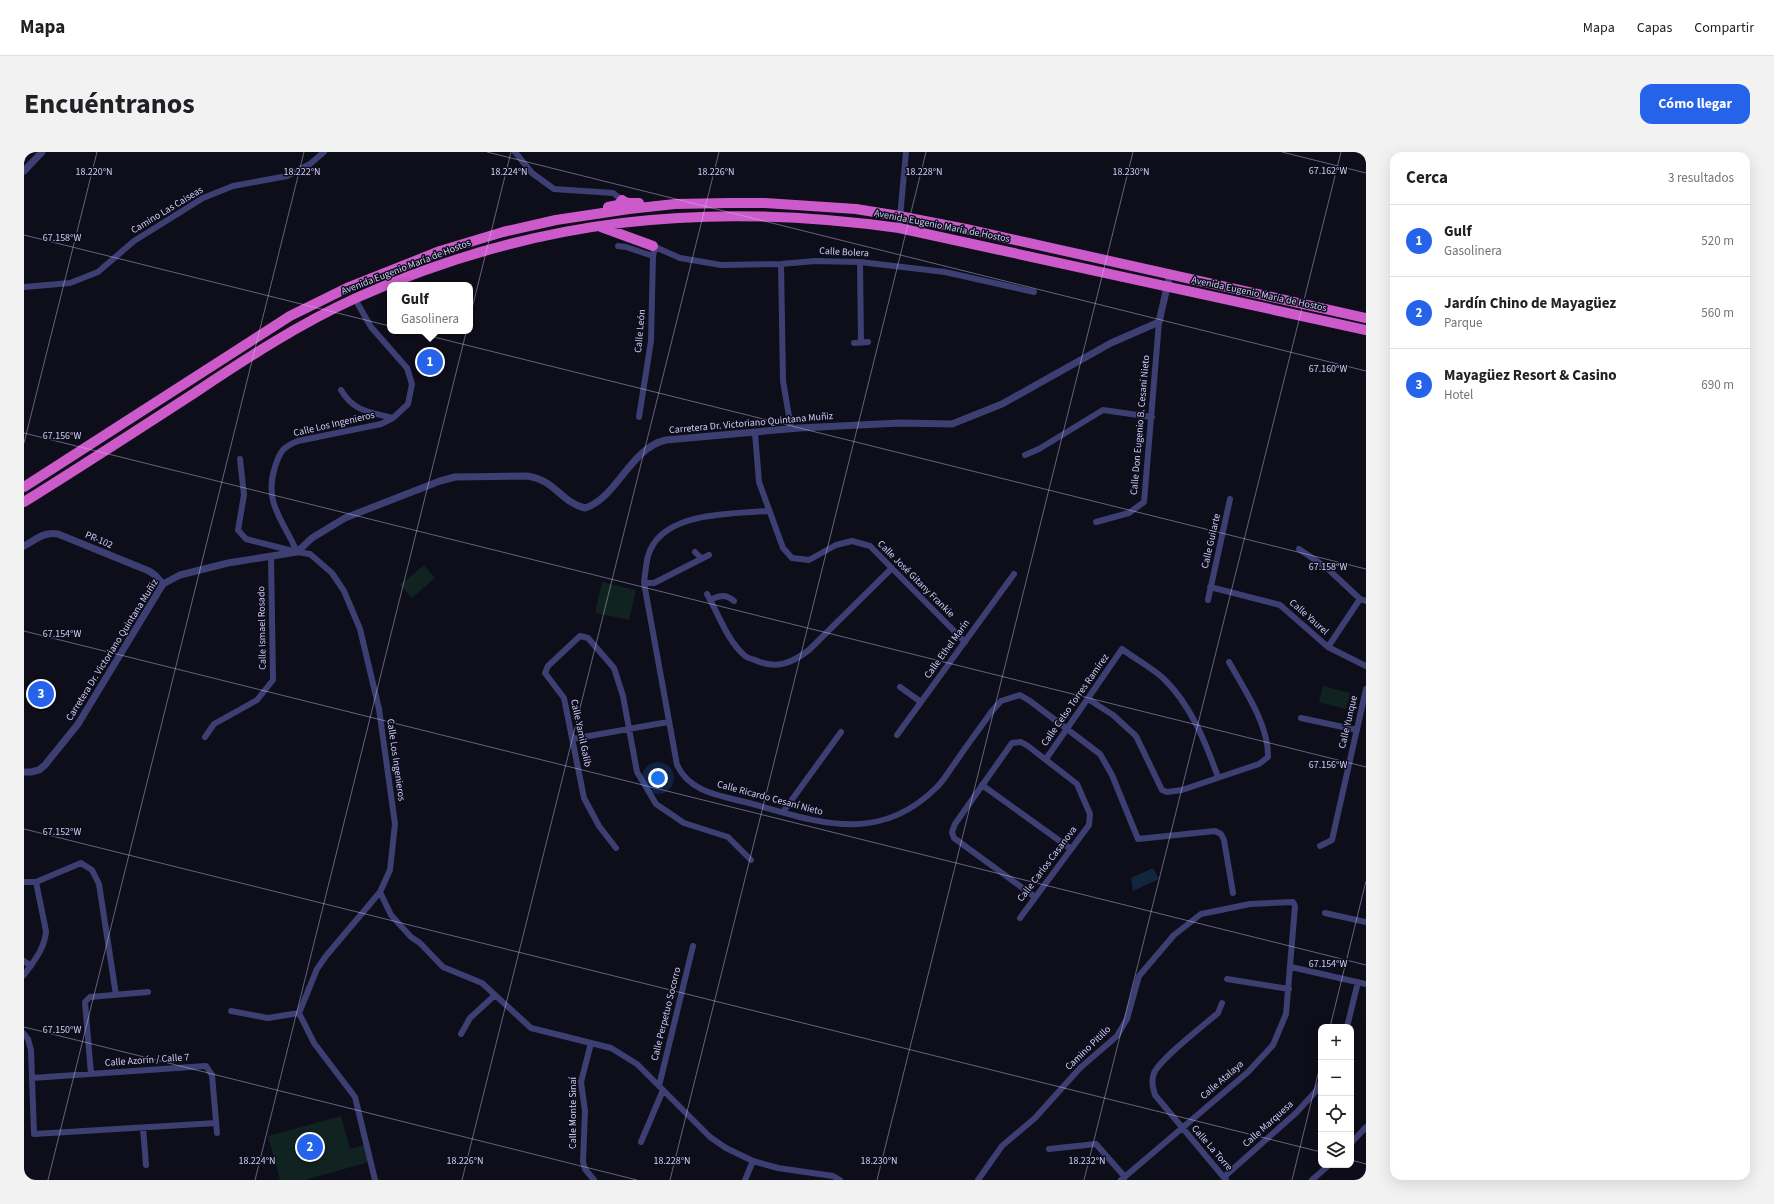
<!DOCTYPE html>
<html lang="es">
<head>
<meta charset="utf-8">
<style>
	:root { --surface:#fff; --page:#f2f2f2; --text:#202124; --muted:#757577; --line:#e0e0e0; --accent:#2563eb }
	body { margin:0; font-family:"Source Sans 3",sans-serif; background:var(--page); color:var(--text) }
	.controls { position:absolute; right:12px; bottom:12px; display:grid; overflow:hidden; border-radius:8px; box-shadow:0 4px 16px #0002 }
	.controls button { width:36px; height:36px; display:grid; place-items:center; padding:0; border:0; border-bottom:1px solid var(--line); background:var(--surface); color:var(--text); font:20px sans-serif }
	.you { position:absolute; left:634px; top:626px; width:14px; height:14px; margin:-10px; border:3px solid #fff; border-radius:50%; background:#1a73e8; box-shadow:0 0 0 6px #1a73e833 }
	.badge { display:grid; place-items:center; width:26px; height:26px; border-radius:50%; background:var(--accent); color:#fff; font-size:13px; font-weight:700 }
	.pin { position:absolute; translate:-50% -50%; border:2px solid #fff; box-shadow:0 1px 4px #0006 }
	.popup { position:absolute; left:363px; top:130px; width:86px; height:52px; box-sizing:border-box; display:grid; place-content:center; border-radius:8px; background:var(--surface); filter:drop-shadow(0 1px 3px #0005); font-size:13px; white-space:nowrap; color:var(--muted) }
	.popup b { font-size:15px; color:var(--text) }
	.popup::after { content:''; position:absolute; left:50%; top:100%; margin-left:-8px; border:8px solid transparent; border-top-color:var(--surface) }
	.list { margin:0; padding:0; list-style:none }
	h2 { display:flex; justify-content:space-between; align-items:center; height:52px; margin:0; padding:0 16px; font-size:17px }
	h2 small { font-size:13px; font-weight:400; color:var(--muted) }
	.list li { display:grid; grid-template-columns:26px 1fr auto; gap:12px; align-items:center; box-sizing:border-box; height:72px; padding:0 16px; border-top:1px solid var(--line) }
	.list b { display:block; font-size:15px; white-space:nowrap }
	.list p { margin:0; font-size:13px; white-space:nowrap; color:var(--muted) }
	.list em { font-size:13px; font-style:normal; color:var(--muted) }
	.icon { flex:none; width:22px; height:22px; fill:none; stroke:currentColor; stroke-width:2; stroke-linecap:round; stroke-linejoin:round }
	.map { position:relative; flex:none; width:1342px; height:1028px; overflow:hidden; border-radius:12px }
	header { display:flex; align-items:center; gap:24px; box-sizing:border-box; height:56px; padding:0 20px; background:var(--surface); border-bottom:1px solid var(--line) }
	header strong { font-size:19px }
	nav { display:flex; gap:22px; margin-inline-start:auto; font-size:14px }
	.intro { display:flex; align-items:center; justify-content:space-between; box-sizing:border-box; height:96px; padding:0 24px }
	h1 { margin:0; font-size:28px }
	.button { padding:10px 18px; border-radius:12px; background:var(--accent); color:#fff; font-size:14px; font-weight:700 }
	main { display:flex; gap:24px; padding:0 24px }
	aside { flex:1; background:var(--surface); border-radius:12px; box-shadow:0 4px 16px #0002 }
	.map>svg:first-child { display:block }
</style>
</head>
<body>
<header>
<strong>Mapa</strong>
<nav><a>Mapa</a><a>Capas</a><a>Compartir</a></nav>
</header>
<div class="intro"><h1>Encuéntranos</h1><a class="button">Cómo llegar</a></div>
<main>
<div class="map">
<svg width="1342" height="1028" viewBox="0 0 1342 1028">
	<rect width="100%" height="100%" fill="#0e0d1a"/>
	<path fill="#112321" d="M400 413 411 426 388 446 376 433Z
		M578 430 612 438 605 468 571 461Z
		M1299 534 1326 541 1322 557 1295 550Z
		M317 964 326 997 340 993 345 1010 281 1028H256L244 984Z"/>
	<path fill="#12263d" d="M1129 716 1135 727 1109 739 1107 726Z"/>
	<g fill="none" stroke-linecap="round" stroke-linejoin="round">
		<path stroke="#3d3f73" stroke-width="6" d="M491 0 508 21 530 37 589 41 598 48
			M875 76 882 0
			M594 94 602 95 629 104
			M629 94 656 106 697 113 757 112 791 109 836 110 921 120 1010 140
			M836 110 837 191
			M757 112 759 229 767 276
			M0 135 46 131 74 120 110 89 179 46 209 34 263 24 286 12 300 0
			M830 191 844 190
			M317 238C330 260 346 260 369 266L384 252 388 232 383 216 347 175 331 147
			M615 265 627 189 629 104 631 95
			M731 281 735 330 759 396 768 406 785 408 812 393 828 389 846 394 941 490
			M1001 303 1015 297 1079 258 1128 265
			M216 307 220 343 214 378 222 387 273 400 286 402 308 421 320 439 336 477 355 557 371 672 366 718 356 740 302 804 293 817 275 861 290 891 331 945 351 1028
			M744 359C708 362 637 359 624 404 622 412 621 422 620 431L653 613C666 641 698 644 725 651 794 670 854 694 913 635 920 628 925 619 931 611 943 593 956 576 968 559L977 549 996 543 1006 549 1076 602 1088 623 1114 687 1191 679 1197 682 1200 688 1209 741
			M1072 370 1105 361 1120 350 1135 170
			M1275 397 1303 416 1336 447 1342 449
			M273 400C260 369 239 351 251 315 256 299 259 295 274 289L357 272 369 266
			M671 400 677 406
			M620 431H630L685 403
			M1186 435 1256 453 1304 495 1342 514
			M683 442C694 461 703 488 720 503 722 505 727 507 731 508 752 518 768 511 785 498L868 416
			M686 448C696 443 702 442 710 449
			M1184 448 1206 347
			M1304 495 1336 447
			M876 535 897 550
			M1064 547 1089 563 1112 584 1138 638 1143 640 1158 638 1235 612 1244 605C1245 573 1220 537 1205 510
			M1277 566 1333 578
			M873 583 990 422
			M181 585 190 572 233 548 249 528 247 404
			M548 587 644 570
			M1022 607 1098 497C1111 507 1127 515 1139 526 1167 553 1181 589 1194 625
			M958 633 1047 697
			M759 660 817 580
			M1296 694 1308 688 1342 537
			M592 696 575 674 560 646 540 546 521 521 524 514 556 484 564 486 590 516 599 544 613 620 632 652 660 671 704 685 727 708
			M0 730H12L57 711 68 718 75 732 92 843
			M356 740 367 763 387 785 396 791 419 815 458 831 507 876 587 896 613 912 686 985 702 996 729 1009 754 1016 809 1024 816 1028
			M1301 761 1342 770
			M996 766 1065 673 1066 662 1053 632 1004 594 997 590 988 591 931 672 928 680 930 686 1011 745
			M0 809 7 814
			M1267 815 1342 832
			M0 823C10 809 21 796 22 779L12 730
			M1203 827 1265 837
			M1198 851 1194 861C1180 873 1136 907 1130 921 1127 929 1129 936 1131 943L1202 1028
			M207 859 244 866 275 861
			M1323 875 1334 830
			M0 882 4 887 7 898 10 982 192 971
			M437 882 446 866 471 843
			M567 891 557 930 561 959 559 1010 561 1017 570 1028
			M67 922 61 850 66 845 124 840
			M8 926 182 914 188 923 193 981
			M635 934 669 794
			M119 976 122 1013
			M617 990 639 938
			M1327 991 1342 975
			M1025 997 1072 992 1101 1025
			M1200 1025 1272 961 1292 939 1297 930
			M721 1028 729 1009
			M954 1028 978 994 1011 966 1056 916 1093 884 1103 867 1115 824 1150 783 1177 762 1226 752 1269 750 1271 754 1262 862 1249 893 1224 920 1097 1028
			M1288 1028 1305 1013"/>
		<path stroke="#3d3f73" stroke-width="7" d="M0 19 18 0
			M0 394C11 388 21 379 34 382L125 419 131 423 139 432
			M0 620H7L15 618 21 613 54 572 139 432 156 423 204 411 273 400 288 386 321 366 416 329 431 325 503 324C532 328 536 350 561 356 593 346 606 296 642 288L775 276 876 271 928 272 978 252 1087 191 1135 170 1146 122"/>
		<path stroke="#cc5aca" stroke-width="10" d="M584 55 594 53 598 48C602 52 609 51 615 51
			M577 75 629 94
			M0 335 266 164 323 136 416 99 479 80 532 68 605 57 651 52 705 51H741L832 57 875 64 942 77 1342 166
			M0 350C58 314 115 277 172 240 223 206 275 172 332 146 511 66 682 49 875 76L1342 178"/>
	</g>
	<path fill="none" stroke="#cdccf9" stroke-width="1" stroke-opacity="0.45" d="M463 0 1342 219M1258 0 1342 21M0 83 1342 417M0 281 1342 615M0 291 73 0M0 479 1342 813M0 677 1297 1000M0 875 613 1028M1306 875 1342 729M1327 1008 1342 1012M24 1028 280 0M231 1028 487 0M438 1028 695 0M646 1028 902 0M853 1028 1109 0M1060 1028 1317 0M1268 1028 1297 910"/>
	<g text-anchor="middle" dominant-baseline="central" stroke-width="3" stroke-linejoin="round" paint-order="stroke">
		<g font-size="10" fill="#cdccf9" stroke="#0e0d1a">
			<text transform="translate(143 58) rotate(-31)">Camino Las Caiseas</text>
			<text transform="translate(918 74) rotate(11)">Avenida Eugenio María de Hostos</text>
			<text transform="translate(820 100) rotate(3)">Calle Bolera</text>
			<text transform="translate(382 115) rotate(-21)">Avenida Eugenio María de Hostos</text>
			<text transform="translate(1235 142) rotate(12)">Avenida Eugenio María de Hostos</text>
			<text transform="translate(616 179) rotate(-85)">Calle León</text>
			<text transform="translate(727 271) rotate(-5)">Carretera Dr. Victoriano Quintana Muñiz</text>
			<text transform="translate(310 272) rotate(-13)">Calle Los Ingenieros</text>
			<text transform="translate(1116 273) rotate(-85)">Calle Don Eugenio B. Cesaní Nieto</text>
			<text transform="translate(75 388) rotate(23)">PR-102</text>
			<text transform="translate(1187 389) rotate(-77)">Calle Guilarte</text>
			<text transform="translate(892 427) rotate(45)">Calle José Gitany Frankie</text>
			<text transform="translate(1285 465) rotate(41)">Calle Yaurel</text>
			<text transform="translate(238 476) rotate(-91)">Calle Ismael Rosado</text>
			<text transform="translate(923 497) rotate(-54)">Calle Ethel Marín</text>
			<text transform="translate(88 498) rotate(-58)">Carretera Dr. Victoriano Quintana Muñiz</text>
			<text transform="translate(1051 548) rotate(-55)">Calle Celso Torres Ramírez</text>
			<text transform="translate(1324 570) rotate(-77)">Calle Yunque</text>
			<text transform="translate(557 581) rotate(78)">Calle Yamil Galib</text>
			<text transform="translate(372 608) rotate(82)">Calle Los Ingenieros</text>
			<text transform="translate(746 646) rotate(15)">Calle Ricardo Cesaní Nieto</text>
			<text transform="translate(1023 712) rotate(-53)">Calle Carlos Casanova</text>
			<text transform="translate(642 862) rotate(-76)">Calle Perpetuo Socorro</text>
			<text transform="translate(1064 896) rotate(-44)">Camino Pitillo</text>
			<text transform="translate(123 908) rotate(-4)">Calle Azorín / Calle 7</text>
			<text transform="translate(1198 928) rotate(-41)">Calle Atalaya</text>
			<text transform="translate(549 961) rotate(-90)">Calle Monte Sinaí</text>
			<text transform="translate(1244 972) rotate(-42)">Calle Marquesa</text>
			<text transform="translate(1188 996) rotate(49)">Calle La Torre</text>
		</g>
	</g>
	<g font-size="10" text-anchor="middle" fill="#cdccf9" stroke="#0e0d1a" stroke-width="3" stroke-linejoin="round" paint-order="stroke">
		<text x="1304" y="22">67.162°W</text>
		<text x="278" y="23">18.222°N</text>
		<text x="485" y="23">18.224°N</text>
		<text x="692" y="23">18.226°N</text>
		<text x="900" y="23">18.228°N</text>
		<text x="1107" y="23">18.230°N</text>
		<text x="70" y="23">18.220°N</text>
		<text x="38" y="89">67.158°W</text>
		<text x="1304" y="220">67.160°W</text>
		<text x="38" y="287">67.156°W</text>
		<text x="1304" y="418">67.158°W</text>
		<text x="38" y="485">67.154°W</text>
		<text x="1304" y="616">67.156°W</text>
		<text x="38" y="683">67.152°W</text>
		<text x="1304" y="815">67.154°W</text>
		<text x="38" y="881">67.150°W</text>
		<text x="233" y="1012">18.224°N</text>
		<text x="441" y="1012">18.226°N</text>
		<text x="648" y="1012">18.228°N</text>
		<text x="855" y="1012">18.230°N</text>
		<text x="1063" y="1012">18.232°N</text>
	</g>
</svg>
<div class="controls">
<button>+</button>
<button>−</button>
<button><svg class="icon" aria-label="locate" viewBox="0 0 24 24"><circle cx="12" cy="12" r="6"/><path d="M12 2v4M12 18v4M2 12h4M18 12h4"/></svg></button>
<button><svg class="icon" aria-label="layers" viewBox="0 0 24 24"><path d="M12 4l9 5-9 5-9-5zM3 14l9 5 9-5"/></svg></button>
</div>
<div class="you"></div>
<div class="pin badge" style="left:406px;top:210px">1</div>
<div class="popup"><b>Gulf</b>Gasolinera</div>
<div class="pin badge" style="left:286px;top:995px">2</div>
<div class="pin badge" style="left:17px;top:542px">3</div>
</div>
<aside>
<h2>Cerca<small>3 resultados</small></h2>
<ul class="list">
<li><span class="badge">1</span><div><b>Gulf</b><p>Gasolinera</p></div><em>520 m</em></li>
<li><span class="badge">2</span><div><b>Jardín Chino de Mayagüez</b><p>Parque</p></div><em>560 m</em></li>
<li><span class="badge">3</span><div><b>Mayagüez Resort &amp; Casino</b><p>Hotel</p></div><em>690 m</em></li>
</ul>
</aside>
</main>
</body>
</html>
